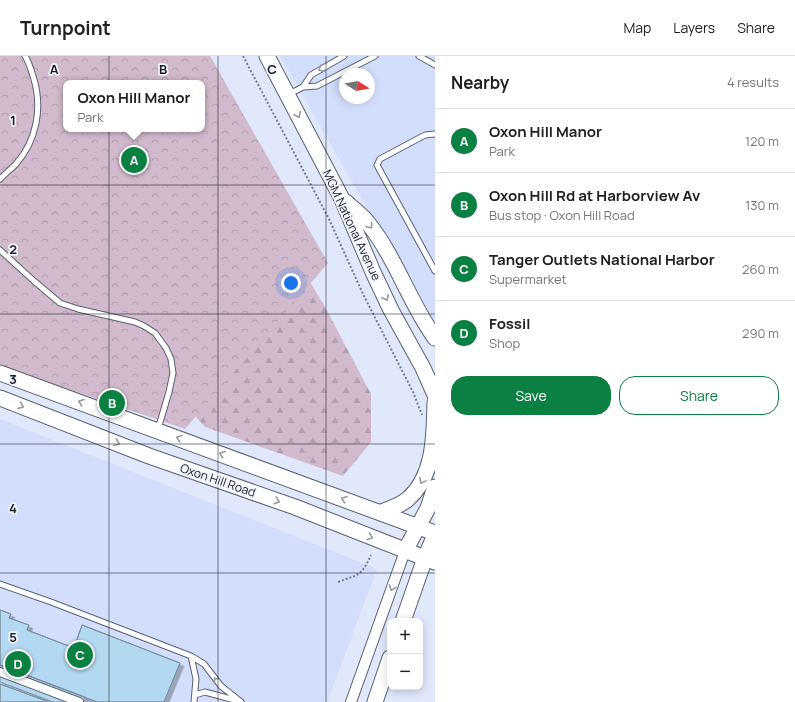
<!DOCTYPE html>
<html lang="en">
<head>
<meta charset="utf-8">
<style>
	:root { --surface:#fff; --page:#f2f2f2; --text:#202124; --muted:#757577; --line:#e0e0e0; --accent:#0b8043 }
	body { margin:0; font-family:Manrope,sans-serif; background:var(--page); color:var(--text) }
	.controls { position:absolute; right:12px; bottom:12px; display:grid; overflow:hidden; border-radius:8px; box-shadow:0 2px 10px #0003 }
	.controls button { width:36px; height:36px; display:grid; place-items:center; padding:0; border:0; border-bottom:1px solid var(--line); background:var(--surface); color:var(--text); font:20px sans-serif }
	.compass { position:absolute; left:339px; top:12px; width:36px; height:36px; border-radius:50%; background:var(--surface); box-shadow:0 2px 10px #0003; rotate:101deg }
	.you { position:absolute; left:291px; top:227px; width:14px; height:14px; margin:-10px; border:3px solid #fff; border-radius:50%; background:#1a73e8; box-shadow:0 0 0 6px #1a73e833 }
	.badge { display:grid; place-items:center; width:26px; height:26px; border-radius:50%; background:var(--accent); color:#fff; font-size:13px; font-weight:700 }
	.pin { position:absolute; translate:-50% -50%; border:2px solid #fff; box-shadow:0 1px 4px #0006 }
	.popup { position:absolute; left:63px; top:24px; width:142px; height:52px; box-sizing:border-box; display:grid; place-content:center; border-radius:8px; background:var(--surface); filter:drop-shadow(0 1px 3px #0005); font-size:13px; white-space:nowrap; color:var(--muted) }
	.popup b { font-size:15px; color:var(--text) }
	.popup::after { content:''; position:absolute; left:50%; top:100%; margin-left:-8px; border:8px solid transparent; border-top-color:var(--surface) }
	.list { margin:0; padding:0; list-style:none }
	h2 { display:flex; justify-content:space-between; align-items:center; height:52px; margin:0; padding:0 16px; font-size:17px }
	h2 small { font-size:13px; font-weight:400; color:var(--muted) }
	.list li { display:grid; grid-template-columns:26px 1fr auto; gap:12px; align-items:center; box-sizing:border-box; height:64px; padding:0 16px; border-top:1px solid var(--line) }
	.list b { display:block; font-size:15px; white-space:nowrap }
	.list p { margin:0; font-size:13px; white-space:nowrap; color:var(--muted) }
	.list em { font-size:13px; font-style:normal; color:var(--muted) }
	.actions { display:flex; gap:8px; padding:12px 16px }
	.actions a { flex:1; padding:9px 0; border:1px solid var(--accent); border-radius:16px; text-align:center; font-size:14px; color:var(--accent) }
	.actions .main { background:var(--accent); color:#fff }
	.map { position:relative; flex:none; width:435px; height:646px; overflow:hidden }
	header { display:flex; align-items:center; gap:24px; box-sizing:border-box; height:56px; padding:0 20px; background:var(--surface); border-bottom:1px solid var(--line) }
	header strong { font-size:19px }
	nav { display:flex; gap:22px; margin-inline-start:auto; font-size:14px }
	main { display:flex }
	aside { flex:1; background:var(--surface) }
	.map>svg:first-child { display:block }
</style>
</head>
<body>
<header>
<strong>Turnpoint</strong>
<nav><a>Map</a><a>Layers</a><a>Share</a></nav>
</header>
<main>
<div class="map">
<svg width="435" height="646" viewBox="0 0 435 646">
	<defs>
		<pattern id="forest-firs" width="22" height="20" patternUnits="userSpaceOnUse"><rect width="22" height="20" fill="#d1bacc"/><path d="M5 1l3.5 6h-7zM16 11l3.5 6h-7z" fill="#b39faf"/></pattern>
		<pattern id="park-crowns" width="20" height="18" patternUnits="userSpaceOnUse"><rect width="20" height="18" fill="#d1bacc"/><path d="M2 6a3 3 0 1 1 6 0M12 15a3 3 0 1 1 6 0" fill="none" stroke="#b39faf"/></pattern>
		<filter id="shadow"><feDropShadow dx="3.5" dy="3.5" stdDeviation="0" flood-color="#0004"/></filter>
	</defs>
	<rect width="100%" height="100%" fill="#e1e8fb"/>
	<path fill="#d3defc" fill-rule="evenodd" d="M280 0H435V271L414 234ZM345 18H369V42H345Z
		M0 363 377 513 327 646H0Z"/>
	<path fill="url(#forest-firs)" d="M202 27 274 167 324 249 371 338V386L343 420 205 371 189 353 202 73Z"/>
	<path fill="url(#park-crowns)" fill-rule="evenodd" d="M0 0H210L328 207 185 373 0 310ZM66 27H202V73H66Z"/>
	<path fill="#b3d9f2" stroke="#7a8f9e" filter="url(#shadow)" d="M0 554 11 558 9 562 29 569 27 574 74 592 82 569 180 607 164 646H97L0 609Z
		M0 554 11 558 9 562 29 569 27 574 74 592 82 569 180 607 164 646H97L0 609Z
		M0 609 85 641 83 646H53L0 626Z
		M0 628 49 646H0Z
		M0 628 49 646H0Z"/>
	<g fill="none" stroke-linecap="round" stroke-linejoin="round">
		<g stroke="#5a6175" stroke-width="7">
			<path id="service" d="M419 0 435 9
				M303 31 311 19 344 0
				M289 38 303 31 317 30 375 0
				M435 78 425 79 380 103 377 109 435 215
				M0 123C5 118 11 113 16 108 37 84 43 51 33 20 31 14 29 6 25 0
				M0 194 34 225 60 247 78 253 135 266 144 270 155 277 166 292 171 303 173 317 169 336 158 373
				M0 528 51 546 191 600 204 608 221 630 241 646
				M191 600 196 623 194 646
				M195 639 205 636 238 645"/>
		</g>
		<g stroke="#5a6175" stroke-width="10">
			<path id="pedestrian" d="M0 616 79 646"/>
		</g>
		<g stroke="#5a6175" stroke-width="12">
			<path id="minor" d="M351 646 405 495"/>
		</g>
		<g stroke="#5a6175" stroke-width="17">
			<path id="secondary" d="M267 0 342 143 373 216 391 254 423 312 435 339
				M346 146C353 153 362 159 368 167 396 202 409 246 435 282
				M0 317 435 477
				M0 342 149 400 295 451 435 506
				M381 456C390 453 401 449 408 443 435 419 434 379 435 346
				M405 495 428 452 435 431
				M403 565 425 502 435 479
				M375 646 390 602"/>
		</g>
		<path stroke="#777c89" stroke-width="2" stroke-dasharray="2 2" stroke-linecap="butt" d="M243 0 329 163 363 238 413 336 422 359
			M338 526C359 518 361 521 371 499"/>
		<use href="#service" stroke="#fff" stroke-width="5"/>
		<use href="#pedestrian" stroke="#fff" stroke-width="8"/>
		<use href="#minor" stroke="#fff" stroke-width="10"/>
		<use href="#secondary" stroke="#fff" stroke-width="15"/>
	</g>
	<defs><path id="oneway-chevron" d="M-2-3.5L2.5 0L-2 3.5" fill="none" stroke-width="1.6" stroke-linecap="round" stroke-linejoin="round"/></defs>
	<g stroke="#98999d">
		<use href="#oneway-chevron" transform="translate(321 13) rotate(151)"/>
		<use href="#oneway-chevron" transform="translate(298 59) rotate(63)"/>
		<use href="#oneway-chevron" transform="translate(370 170) rotate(54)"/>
		<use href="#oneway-chevron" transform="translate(386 242) rotate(65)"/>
		<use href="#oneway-chevron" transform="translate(81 346) rotate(-160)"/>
		<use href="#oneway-chevron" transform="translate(21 350) rotate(21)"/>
		<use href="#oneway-chevron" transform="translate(179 382) rotate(-160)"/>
		<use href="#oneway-chevron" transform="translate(117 387) rotate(21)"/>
		<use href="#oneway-chevron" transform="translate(222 398) rotate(-160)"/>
		<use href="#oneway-chevron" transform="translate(422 425) rotate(118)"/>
		<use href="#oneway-chevron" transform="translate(344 443) rotate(-160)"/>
		<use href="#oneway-chevron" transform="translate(277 445) rotate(19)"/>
		<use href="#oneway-chevron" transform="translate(370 481) rotate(22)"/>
		<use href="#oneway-chevron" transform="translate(392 532) rotate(110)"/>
		<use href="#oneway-chevron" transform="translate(216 624) rotate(-128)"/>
	</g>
	<path fill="none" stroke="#1a1d25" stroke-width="1" stroke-opacity="0.55" d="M109 0V646M218 0V646M326 0V646M0 129H435M0 258H435M0 388H435M0 517H435"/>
	<g text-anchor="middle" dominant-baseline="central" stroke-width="3.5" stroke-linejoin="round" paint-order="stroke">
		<g font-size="12" fill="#1a1d25" stroke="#f2f5ff">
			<text transform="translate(352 169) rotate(65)">MGM National Avenue</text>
			<text transform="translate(218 424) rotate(19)">Oxon Hill Road</text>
		</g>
	</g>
	<g font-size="13" text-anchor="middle" font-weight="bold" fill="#1a1d25" stroke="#f2f5ff" stroke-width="3.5" stroke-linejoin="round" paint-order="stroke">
		<text x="54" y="18">A</text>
		<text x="163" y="18">B</text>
		<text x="272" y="18">C</text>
		<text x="13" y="69">1</text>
		<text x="13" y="198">2</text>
		<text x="13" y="328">3</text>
		<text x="13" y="457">4</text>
		<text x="13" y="586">5</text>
	</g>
</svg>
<div class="controls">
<button>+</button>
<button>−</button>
</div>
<svg class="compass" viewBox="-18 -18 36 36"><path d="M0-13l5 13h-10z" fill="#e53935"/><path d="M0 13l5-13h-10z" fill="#757577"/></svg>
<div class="you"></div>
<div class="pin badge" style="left:134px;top:104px">A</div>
<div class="popup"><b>Oxon Hill Manor</b>Park</div>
<div class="pin badge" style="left:112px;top:347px">B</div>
<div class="pin badge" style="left:80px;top:599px">C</div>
<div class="pin badge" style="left:18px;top:608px">D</div>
</div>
<aside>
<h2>Nearby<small>4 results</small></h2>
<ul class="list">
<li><span class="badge">A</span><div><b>Oxon Hill Manor</b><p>Park</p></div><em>120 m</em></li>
<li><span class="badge">B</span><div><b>Oxon Hill Rd at Harborview Av</b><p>Bus stop · Oxon Hill Road</p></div><em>130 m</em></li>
<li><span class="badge">C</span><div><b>Tanger Outlets National Harbor</b><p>Supermarket</p></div><em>260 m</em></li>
<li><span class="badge">D</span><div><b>Fossil</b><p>Shop</p></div><em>290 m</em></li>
</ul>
<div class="actions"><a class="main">Save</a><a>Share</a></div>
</aside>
</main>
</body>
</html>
